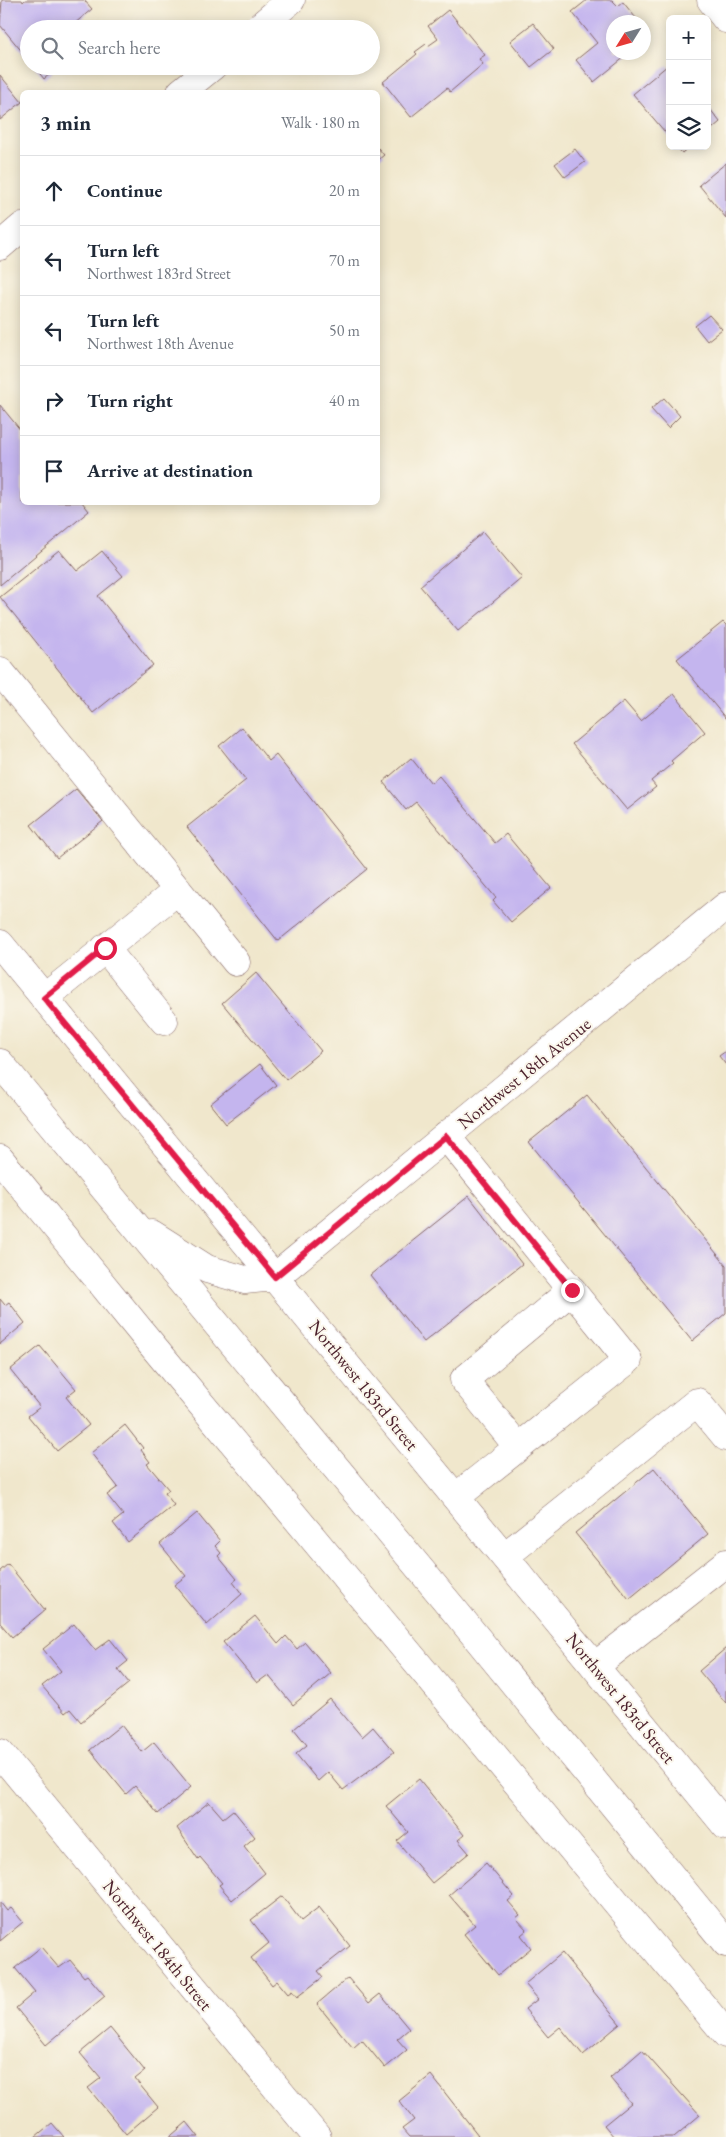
<!DOCTYPE html>
<html lang="en">
<head>
<meta charset="utf-8">
<style>
	:root { --surface:#fff; --page:#f2f2f3; --text:#1f2937; --muted:#747a83; --line:#e0e1e3 }
	body { margin:0; font-family:"EB Garamond",serif; background:var(--page); color:var(--text) }
	.controls { position:absolute; right:15px; top:15px; display:grid; overflow:hidden; border-radius:8px; box-shadow:0 2px 12px #0003 }
	.controls button { width:45px; height:45px; display:grid; place-items:center; padding:0; border:0; border-bottom:1px solid var(--line); background:var(--surface); color:var(--text); font:25px sans-serif }
	.compass { position:absolute; left:606px; top:15px; width:45px; height:45px; border-radius:50%; background:var(--surface); box-shadow:0 2px 12px #0003; rotate:233deg }
	.stop { position:absolute; width:15px; height:15px; margin:-11px; border:4px solid #e11d48; border-radius:50%; background:#fff }
	.stop.end { background:#e11d48; border-color:#fff; box-shadow:0 1px 5px #0008 }
	.list { margin:0; padding:0; list-style:none }
	h2 { display:flex; justify-content:space-between; align-items:center; height:65px; margin:0; padding:0 20px; font-size:21px }
	h2 small { font-size:16px; font-weight:400; color:var(--muted) }
	.list li { display:grid; grid-template-columns:32px 1fr auto; gap:15px; align-items:center; box-sizing:border-box; height:70px; padding:0 20px; border-top:1px solid var(--line) }
	.list b { display:block; font-size:19px; white-space:nowrap }
	.list p { margin:0; font-size:16px; white-space:nowrap; color:var(--muted) }
	.list em { font-size:16px; font-style:normal; color:var(--muted) }
	.icon { flex:none; width:28px; height:28px; fill:none; stroke:currentColor; stroke-width:2; stroke-linecap:round; stroke-linejoin:round }
	.map { position:relative; flex:none; width:726px; height:2137px; overflow:hidden }
	.search { position:absolute; background:var(--surface); box-shadow:0 2px 12px #0003; left:20px; top:20px; width:360px; height:55px; display:flex; align-items:center; gap:12px; box-sizing:border-box; padding:0 18px; border-radius:28px; color:var(--muted); font-size:19px }
	.panel { position:absolute; background:var(--surface); box-shadow:0 2px 12px #0003; left:20px; top:90px; width:360px; height:415px; border-radius:8px }
	.map>svg:first-child { display:block }
</style>
</head>
<body>
<div class="map">
<svg width="726" height="2137" viewBox="0 0 726 2137">
	<rect width="100%" height="100%" fill="#fbf7ec"/>
	<filter id="ink" filterUnits="userSpaceOnUse"><feTurbulence type="fractalNoise" baseFrequency=".02" numOctaves="2"/><feDisplacementMap in="SourceGraphic" scale="10" xChannelSelector="R" yChannelSelector="G"/><feConvolveMatrix kernelMatrix="1 2 1 2 8 2 1 2 1" color-interpolation-filters="sRGB"/></filter>
	<filter id="wash" filterUnits="userSpaceOnUse"><feTurbulence type="fractalNoise" baseFrequency=".0096" numOctaves="4" result="noise"/><feDisplacementMap in="SourceGraphic" scale="20" xChannelSelector="R" yChannelSelector="G"/><feGaussianBlur stdDeviation="1.12" result="paint"/><feColorMatrix in="noise" values="0 0 0 0 0 0 0 0 0 0 0 0 0 0 0 0 0 1.4 0 .05"/><feComposite in="paint" operator="in"/></filter>
	<g filter="url(#wash)">
		<rect width="100%" height="100%" fill="#f0e7cc"/>
		<g id="blocks">
			<path fill="#c4b5ee" d="M2 0H22L23 2 25 0H84L92 9 68 29H29V60L0 25Z
				M587 0H612L618 6 623 2 639 22H614V52H631L594 82 576 60 597 43 572 12Z
				M448 10 485 55 479 59 483 64 450 92 447 88 411 117 383 82 417 54 415 52 426 44 428 46 438 39 428 26Z
				M533 23 554 49 531 67 510 41Z
				M668 65 670 68V138L633 94Z
				M34 66H59L44 79Z
				M0 75 22 102 0 120Z
				M707 105 720 122 707 133Z
				M676 146H690L682 153Z
				M378 148 384 155 378 160Z
				M575 149 585 162 565 177 555 164Z
				M726 163V218L699 185Z
				M709 315 722 329 707 341 695 326Z
				M664 398 680 416 668 428 651 409Z
				M0 405 22 432V502H82L89 511 0 585Z
				M483 532 522 578 458 631 420 586Z
				M59 550 77 571 102 551 123 576 98 596 153 665 93 713 0 597Z
				M723 622 726 625V719L677 659Z
				M674 694 705 732 671 761 673 763 651 781 656 787 627 810 572 744 624 701 641 721Z
				M242 727 269 761 276 755 367 869 278 941 187 827 246 780 219 746Z
				M411 758 431 783 439 776 495 843 506 834 551 888 511 922 493 901 496 898 416 802 406 810 383 782Z
				M76 789 103 821 57 858 31 825Z
				M256 973 321 1051 286 1080 222 1003Z
				M726 1051V1065L719 1056Z
				M260 1064 276 1085 226 1124 210 1104Z
				M587 1095 726 1265V1313L692 1341 529 1142Z
				M469 1196 522 1264 424 1342 370 1275Z
				M0 1299 5 1305 9 1302 25 1323 0 1344Z
				M40 1346 76 1389 66 1397 89 1425 57 1451 28 1416 40 1407 10 1370Z
				M125 1425 143 1448 141 1450 150 1462 147 1464 169 1490 165 1493 174 1505 128 1542 113 1523 123 1515 107 1495 118 1487 91 1453Z
				M654 1468 708 1534 629 1599 575 1533Z
				M197 1513 220 1541 215 1546 221 1553 218 1556 237 1579 233 1582 242 1594 207 1625 174 1585 186 1576 160 1544Z
				M8 1564 45 1610 12 1637 0 1623V1571Z
				M255 1616 278 1644 286 1636 297 1649 305 1642 331 1673 293 1705 268 1675 257 1683 223 1642Z
				M74 1624 95 1650 110 1639 128 1661 118 1669 129 1683 81 1722 70 1709 65 1713 42 1686 61 1671 43 1649Z
				M726 1648V1703L699 1671Z
				M330 1699 362 1737 373 1727 394 1752 343 1790 328 1772 318 1781 296 1754 307 1745 294 1729Z
				M121 1725 142 1752 154 1742 191 1787 158 1814 135 1786 126 1794 90 1750Z
				M419 1779 464 1835 458 1840 469 1853 432 1883 397 1841 408 1832 386 1806Z
				M209 1802 223 1818 233 1810 255 1837 244 1846 265 1873 232 1900 219 1885 222 1883 200 1857 198 1859 177 1828Z
				M486 1863 514 1896 508 1901 520 1915 516 1918 527 1930 521 1935 531 1948 498 1975 464 1934 475 1925 449 1895Z
				M282 1896 301 1921 319 1907 350 1946 318 1971 323 1977 297 1997 292 1991 288 1994 277 1981 272 1985 251 1958 269 1943 251 1920Z
				M0 1902 7 1911 11 1908 23 1922 0 1941Z
				M41 1947 59 1968 70 1960 84 1977 87 1975 105 1996 46 2045 16 2008 35 1992 15 1968Z
				M562 1953 620 2024 583 2055 560 2027 548 2037 525 2009 538 1999 525 1984Z
				M348 1978 369 2003 380 1994 409 2029 397 2039 407 2050 385 2068 362 2040 353 2048 317 2004Z
				M110 2028 145 2071 135 2079 158 2107 126 2134 88 2088 101 2078 80 2053Z
				M642 2050 700 2115 674 2137H614L604 2125 631 2103 610 2078Z
				M431 2075 478 2135 475 2137H409L402 2129 414 2120 399 2101Z
				M187 2122 199 2137H169L172 2135Z
				M52 2123 64 2137H35Z"/>
		</g>
	</g>
	<g filter="url(#ink)">
		<use href="#blocks" fill-opacity="0" stroke="#846563" stroke-width="1"/>
		<g fill="none" stroke-linecap="round" stroke-linejoin="round">
			<g stroke="#846563" stroke-width="29">
				<path id="minor" d="M711 0 726 19
					M257 29 291 0
					M181 92 213 66
					M0 246 22 227
					M0 671 236 962
					M105 948 164 1021
					M44 998 178 890
					M446 1136 628 1360 456 1497
					M0 1159 147 1339 726 2034
					M275 1277 726 906
					M518 1447 464 1380 572 1290
					M505 1556 697 1402 726 1437
					M595 1666 726 1563
					M0 1753 317 2137"/>
			</g>
			<g stroke="#846563" stroke-width="29">
				<path id="major" d="M0 944 726 1826
					M0 1063 454 1610 726 1943
					M152 1234 207 1269 245 1280 275 1277"/>
			</g>
			<use href="#minor" stroke="#fff" stroke-width="28"/>
			<use href="#major" stroke="#fff" stroke-width="28"/>
		</g>
	</g>
	<g fill="none" stroke-linecap="round" stroke-linejoin="round" filter="url(#ink)">
		<path stroke="#e11d48" stroke-width="6" d="M105 948 44 998 275 1277 446 1136 572 1290"/>
	</g>
	<g text-anchor="middle" dominant-baseline="central" stroke-width="4" stroke-linejoin="round" paint-order="stroke">
		<g font-size="18" fill="#4a1f2b" stroke="#fbf7ec">
			<text transform="translate(524 1073) rotate(-39)">Northwest 18th Avenue</text>
			<text transform="translate(364 1385) rotate(51)">Northwest 183rd Street</text>
			<text transform="translate(621 1698) rotate(51)">Northwest 183rd Street</text>
			<text transform="translate(158 1945) rotate(51)">Northwest 184th Street</text>
		</g>
	</g>
</svg>
<div class="controls">
<button>+</button>
<button>−</button>
<button><svg class="icon" aria-label="layers" viewBox="0 0 24 24"><path d="M12 4l9 5-9 5-9-5zM3 14l9 5 9-5"/></svg></button>
</div>
<svg class="compass" viewBox="-18 -18 36 36"><path d="M0-13l5 13h-10z" fill="#e53935"/><path d="M0 13l5-13h-10z" fill="#747a83"/></svg>
<div class="stop" style="left:105px;top:948px"></div>
<div class="stop end" style="left:572px;top:1290px"></div>
<div class="search"><svg class="icon" aria-label="search" viewBox="0 0 24 24"><circle cx="10" cy="10" r="6"/><path d="M15 15l6 6"/></svg>Search here</div>
<section class="panel">
<h2>3 min<small>Walk · 180 m</small></h2>
<ul class="list">
<li><svg class="icon" aria-label="ahead" viewBox="0 0 24 24"><path d="M12 20V5M6 11l6-6 6 6"/></svg><div><b>Continue</b></div><em>20 m</em></li>
<li><svg class="icon" aria-label="left" viewBox="0 0 24 24"><path d="M17 20v-9H6M10 6l-5 5 5 5"/></svg><div><b>Turn left</b><p>Northwest 183rd Street</p></div><em>70 m</em></li>
<li><svg class="icon" aria-label="left" viewBox="0 0 24 24"><path d="M17 20v-9H6M10 6l-5 5 5 5"/></svg><div><b>Turn left</b><p>Northwest 18th Avenue</p></div><em>50 m</em></li>
<li><svg class="icon" aria-label="right" viewBox="0 0 24 24"><path d="M7 20v-9h11M14 6l5 5-5 5"/></svg><div><b>Turn right</b></div><em>40 m</em></li>
<li><svg class="icon" aria-label="arrive" viewBox="0 0 24 24"><path d="M6 21V4h12l-3 4 3 4H6"/></svg><div><b>Arrive at destination</b></div></li>
</ul>
</section>
</div>
</body>
</html>
